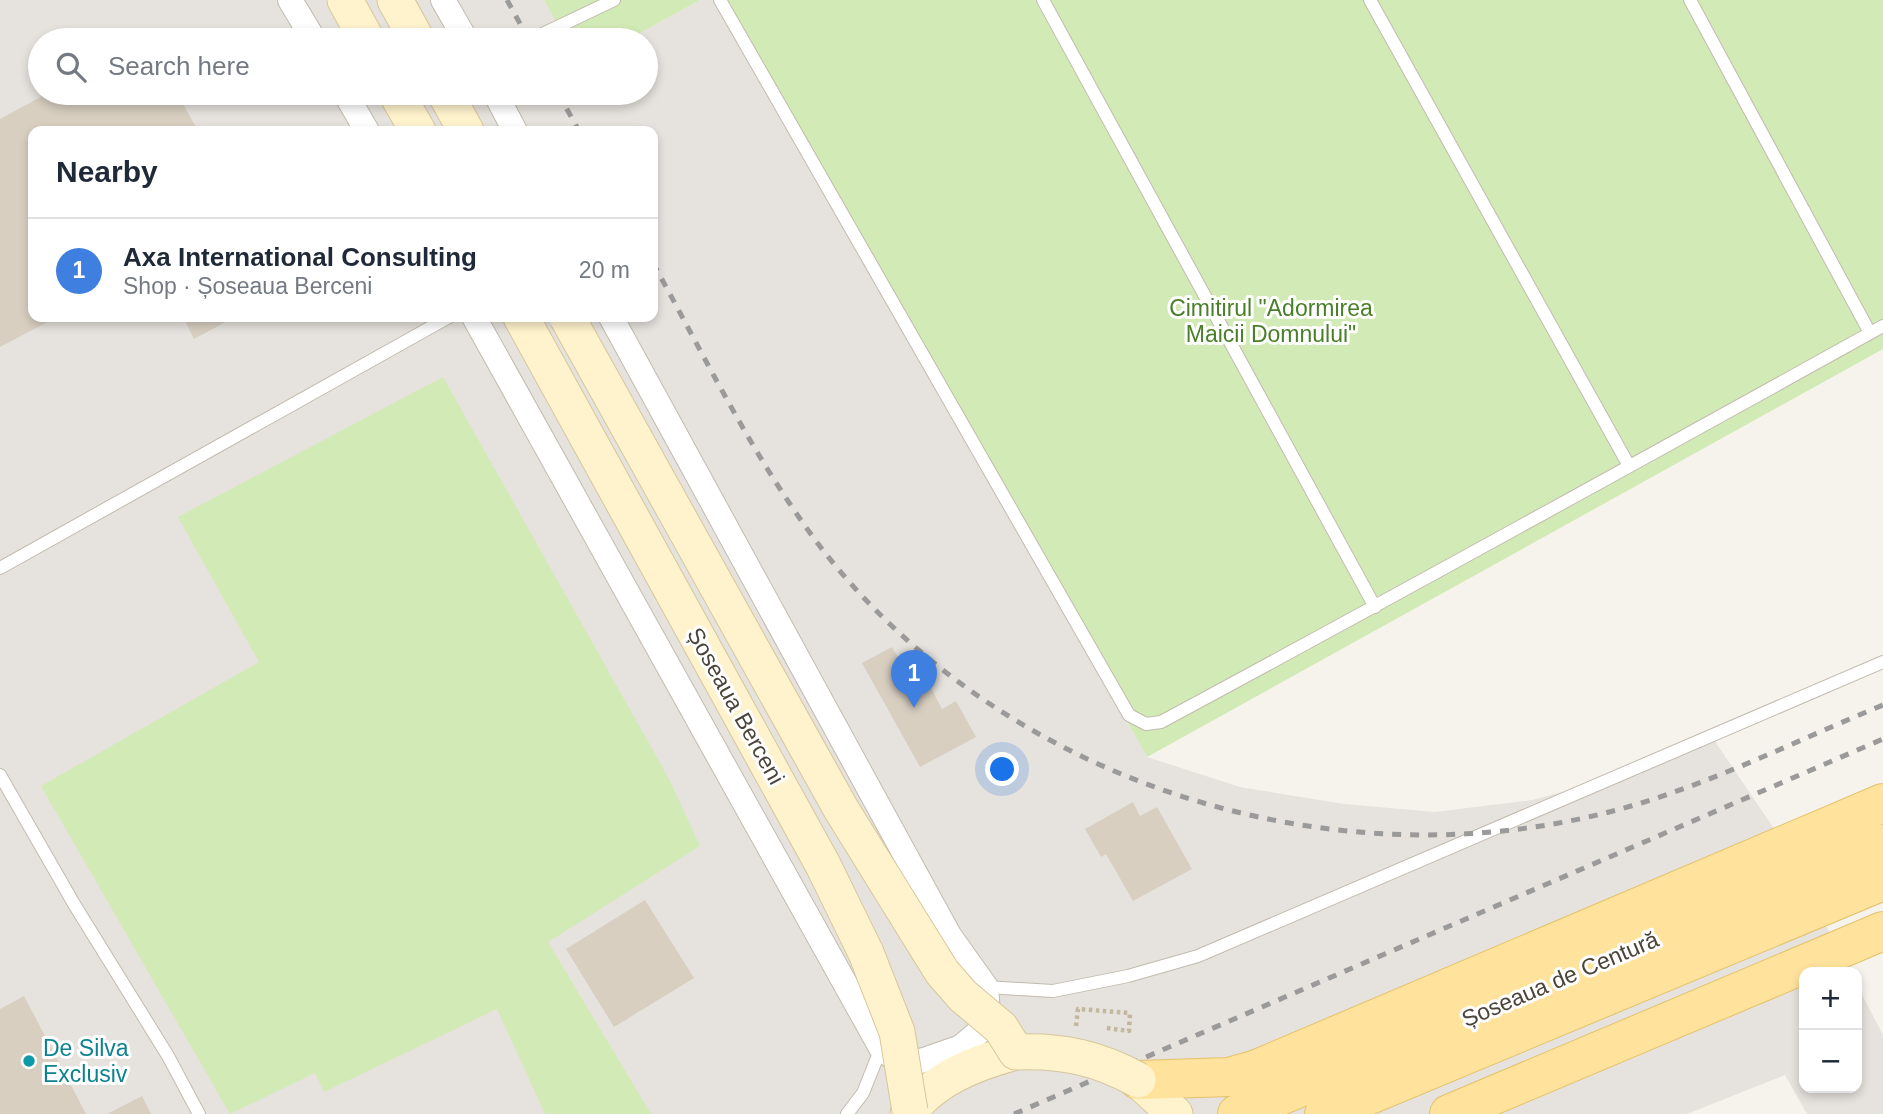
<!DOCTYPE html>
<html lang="en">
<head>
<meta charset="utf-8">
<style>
	:root { --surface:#fff; --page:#f6f6f7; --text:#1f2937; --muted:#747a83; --line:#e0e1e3; --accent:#fc3f1d }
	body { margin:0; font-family:Helvetica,sans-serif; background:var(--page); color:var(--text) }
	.controls { position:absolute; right:21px; bottom:21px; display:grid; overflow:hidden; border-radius:14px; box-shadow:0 4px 10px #0003 }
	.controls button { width:63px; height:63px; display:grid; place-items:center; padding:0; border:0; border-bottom:2px solid var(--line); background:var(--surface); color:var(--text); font:35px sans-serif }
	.you { position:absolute; left:1003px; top:770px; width:24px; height:24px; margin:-18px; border:5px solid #fff; border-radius:50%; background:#1a73e8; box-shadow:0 0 0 10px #1a73e833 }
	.badge { display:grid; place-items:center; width:46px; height:46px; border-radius:50%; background:var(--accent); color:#fff; font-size:23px; font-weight:700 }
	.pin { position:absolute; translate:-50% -58px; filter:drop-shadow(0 2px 4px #0008) }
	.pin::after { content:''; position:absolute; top:37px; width:24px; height:21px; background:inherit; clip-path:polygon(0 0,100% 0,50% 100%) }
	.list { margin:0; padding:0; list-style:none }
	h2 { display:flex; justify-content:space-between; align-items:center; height:91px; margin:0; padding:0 28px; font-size:30px }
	h2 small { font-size:23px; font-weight:400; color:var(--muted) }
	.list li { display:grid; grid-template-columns:46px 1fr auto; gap:21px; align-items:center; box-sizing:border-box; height:105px; padding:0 28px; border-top:2px solid var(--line) }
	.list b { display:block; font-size:26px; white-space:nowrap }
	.list p { margin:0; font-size:23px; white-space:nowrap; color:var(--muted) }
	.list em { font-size:23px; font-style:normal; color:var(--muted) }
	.icon { flex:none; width:38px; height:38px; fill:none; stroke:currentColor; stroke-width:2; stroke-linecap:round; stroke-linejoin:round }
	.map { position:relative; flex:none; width:1883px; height:1114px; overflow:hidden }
	.search { position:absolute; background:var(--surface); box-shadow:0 4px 10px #0003; left:28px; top:28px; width:630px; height:77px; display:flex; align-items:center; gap:18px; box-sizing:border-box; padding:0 24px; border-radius:38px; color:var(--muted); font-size:26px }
	.panel { position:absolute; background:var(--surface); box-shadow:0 4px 10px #0003; left:28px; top:126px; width:630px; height:196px; border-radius:14px }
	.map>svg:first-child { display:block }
</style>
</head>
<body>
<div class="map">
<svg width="1883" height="1114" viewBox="0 0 1883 1114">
	<rect width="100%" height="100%" fill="#f6f3ec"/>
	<path fill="#e6e2dd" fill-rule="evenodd" d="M0 0H544L566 40H40V93H646V40H627L700 0H724L1147 757 1240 787 1344 804 1435 812 1532 800 1635 773 1714 740 1781 839 1850 972H1804V1088H1857V985L1883 1035V1114H1807L1785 1075 1687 1114H0ZM33 131H653V317H33Z"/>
	<path fill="#d2eab5" d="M544 0H700L627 40H566Z
		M724 0H1883V349L1147 757Z
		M443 377 669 779 700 846 548 942 651 1114H545L497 1009 324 1092 315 1073 230 1114 41 786 259 662 178 517Z"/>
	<path fill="#d8cfc1" d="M48 93H177L198 131H33V317H57L0 347V119Z
		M183 317H235L194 339Z
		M892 647 909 678 922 671 942 709 956 701 976 737 920 767 862 663Z
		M1133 802 1140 816 1157 807 1192 869 1133 901 1106 854 1101 857 1085 829Z
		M645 900 694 978 614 1027 566 949Z
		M24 996 86 1114H0V1009Z
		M142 1096 151 1114H107Z"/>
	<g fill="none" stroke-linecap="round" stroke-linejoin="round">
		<g stroke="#c2bbae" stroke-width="14">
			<path id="lane" d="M720 0 1129 715 1146 724 1161 722C1403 592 1643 459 1883 326
				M1043 0 1375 607
				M1370 0 1628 464
				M1690 0 1870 333
				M530 40 614 0
				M0 568 449 317
				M0 775 74 904 168 1056 199 1114
				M986 987 1053 991 1128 976 1198 956 1883 662
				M847 1114 863 1093 881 1048"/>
		</g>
		<g stroke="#c2bbae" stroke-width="26">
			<path id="street" d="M290 0 314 40
				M443 0 466 40
				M345 93 367 131
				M495 93 515 131
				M474 317 881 1048 895 1059 921 1061 961 1047 980 1031 988 1012 986 987 949 935 611 317"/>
		</g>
		<g stroke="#d6c79b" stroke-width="37">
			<path id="secondary" d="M345 0 367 40
				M395 0 417 40
				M396 93 418 131
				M445 93 466 131
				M521 317 823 865 866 953
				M1138 1080 1175 1114
				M908 1114C933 1079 975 1063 1016 1052"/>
		</g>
		<g stroke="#e6c16a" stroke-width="40">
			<path id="primary" d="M1138 1080 1229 1077 1257 1069 1883 803
				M1237 1114 1883 844
				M1324 1114 1883 881
				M1449 1114 1883 931"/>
		</g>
		<path stroke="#c4b79f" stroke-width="4.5" stroke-dasharray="3.5 3.5" stroke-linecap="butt" d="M1107 1028 1129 1031 1130 1013"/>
		<use href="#lane" stroke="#fff" stroke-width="12"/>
		<use href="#street" stroke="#fff" stroke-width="24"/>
		<use href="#secondary" stroke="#fff3cd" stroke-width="35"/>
		<use href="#primary" stroke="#ffe39c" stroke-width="38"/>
		<path stroke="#9a9a9a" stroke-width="5" stroke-dasharray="9 9" stroke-linecap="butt" d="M507 0 529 40
			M558 93 579 131
			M653 263C706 359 755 461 822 549 1007 787 1343 890 1631 806 1717 781 1800 739 1883 705
			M1014 1114 1883 739"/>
		<g stroke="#d6c79b" stroke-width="37" stroke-linecap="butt">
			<path id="secondary-bridge" d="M567 317 841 809 942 972 963 996 1001 1028 1016 1052C1062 1050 1098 1058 1138 1080
				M866 953 897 1032 910 1111"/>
		</g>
		<path stroke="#c4b79f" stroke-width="4.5" stroke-dasharray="3.5 3.5" stroke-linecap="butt" d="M1076 1026 1078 1009 1130 1013"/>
		<use href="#secondary-bridge" stroke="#fff3cd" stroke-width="35"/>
	</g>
	<circle fill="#0f9aa8" stroke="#fff" stroke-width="2.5" cx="29" cy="1061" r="7"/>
	<g text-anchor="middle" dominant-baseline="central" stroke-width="6" stroke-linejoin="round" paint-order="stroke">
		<g font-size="23" fill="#4a7f2a" stroke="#fff">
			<text x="1271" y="308">Cimitirul "Adormirea<tspan x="1271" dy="26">Maicii Domnului"</tspan></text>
		</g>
		<g font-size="23" fill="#4b4439" stroke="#fff">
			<text transform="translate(736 706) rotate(61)">Șoseaua Berceni</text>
			<text transform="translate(1560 979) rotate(-23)">Șoseaua de Centură</text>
		</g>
		<g font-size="23" fill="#0d838f" stroke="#fff" text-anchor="start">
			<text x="43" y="1048">De Silva<tspan x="43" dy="26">Exclusiv</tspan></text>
		</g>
	</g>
</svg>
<div class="controls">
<button>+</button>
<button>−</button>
</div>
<div class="you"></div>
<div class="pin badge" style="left:914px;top:708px;background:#3f7fe0">1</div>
<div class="search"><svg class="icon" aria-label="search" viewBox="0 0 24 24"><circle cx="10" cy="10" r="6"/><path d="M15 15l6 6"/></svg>Search here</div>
<section class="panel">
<h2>Nearby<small></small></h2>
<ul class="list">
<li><span class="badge" style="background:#3f7fe0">1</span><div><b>Axa International Consulting</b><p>Shop · Șoseaua Berceni</p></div><em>20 m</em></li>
</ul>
</section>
</div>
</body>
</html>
